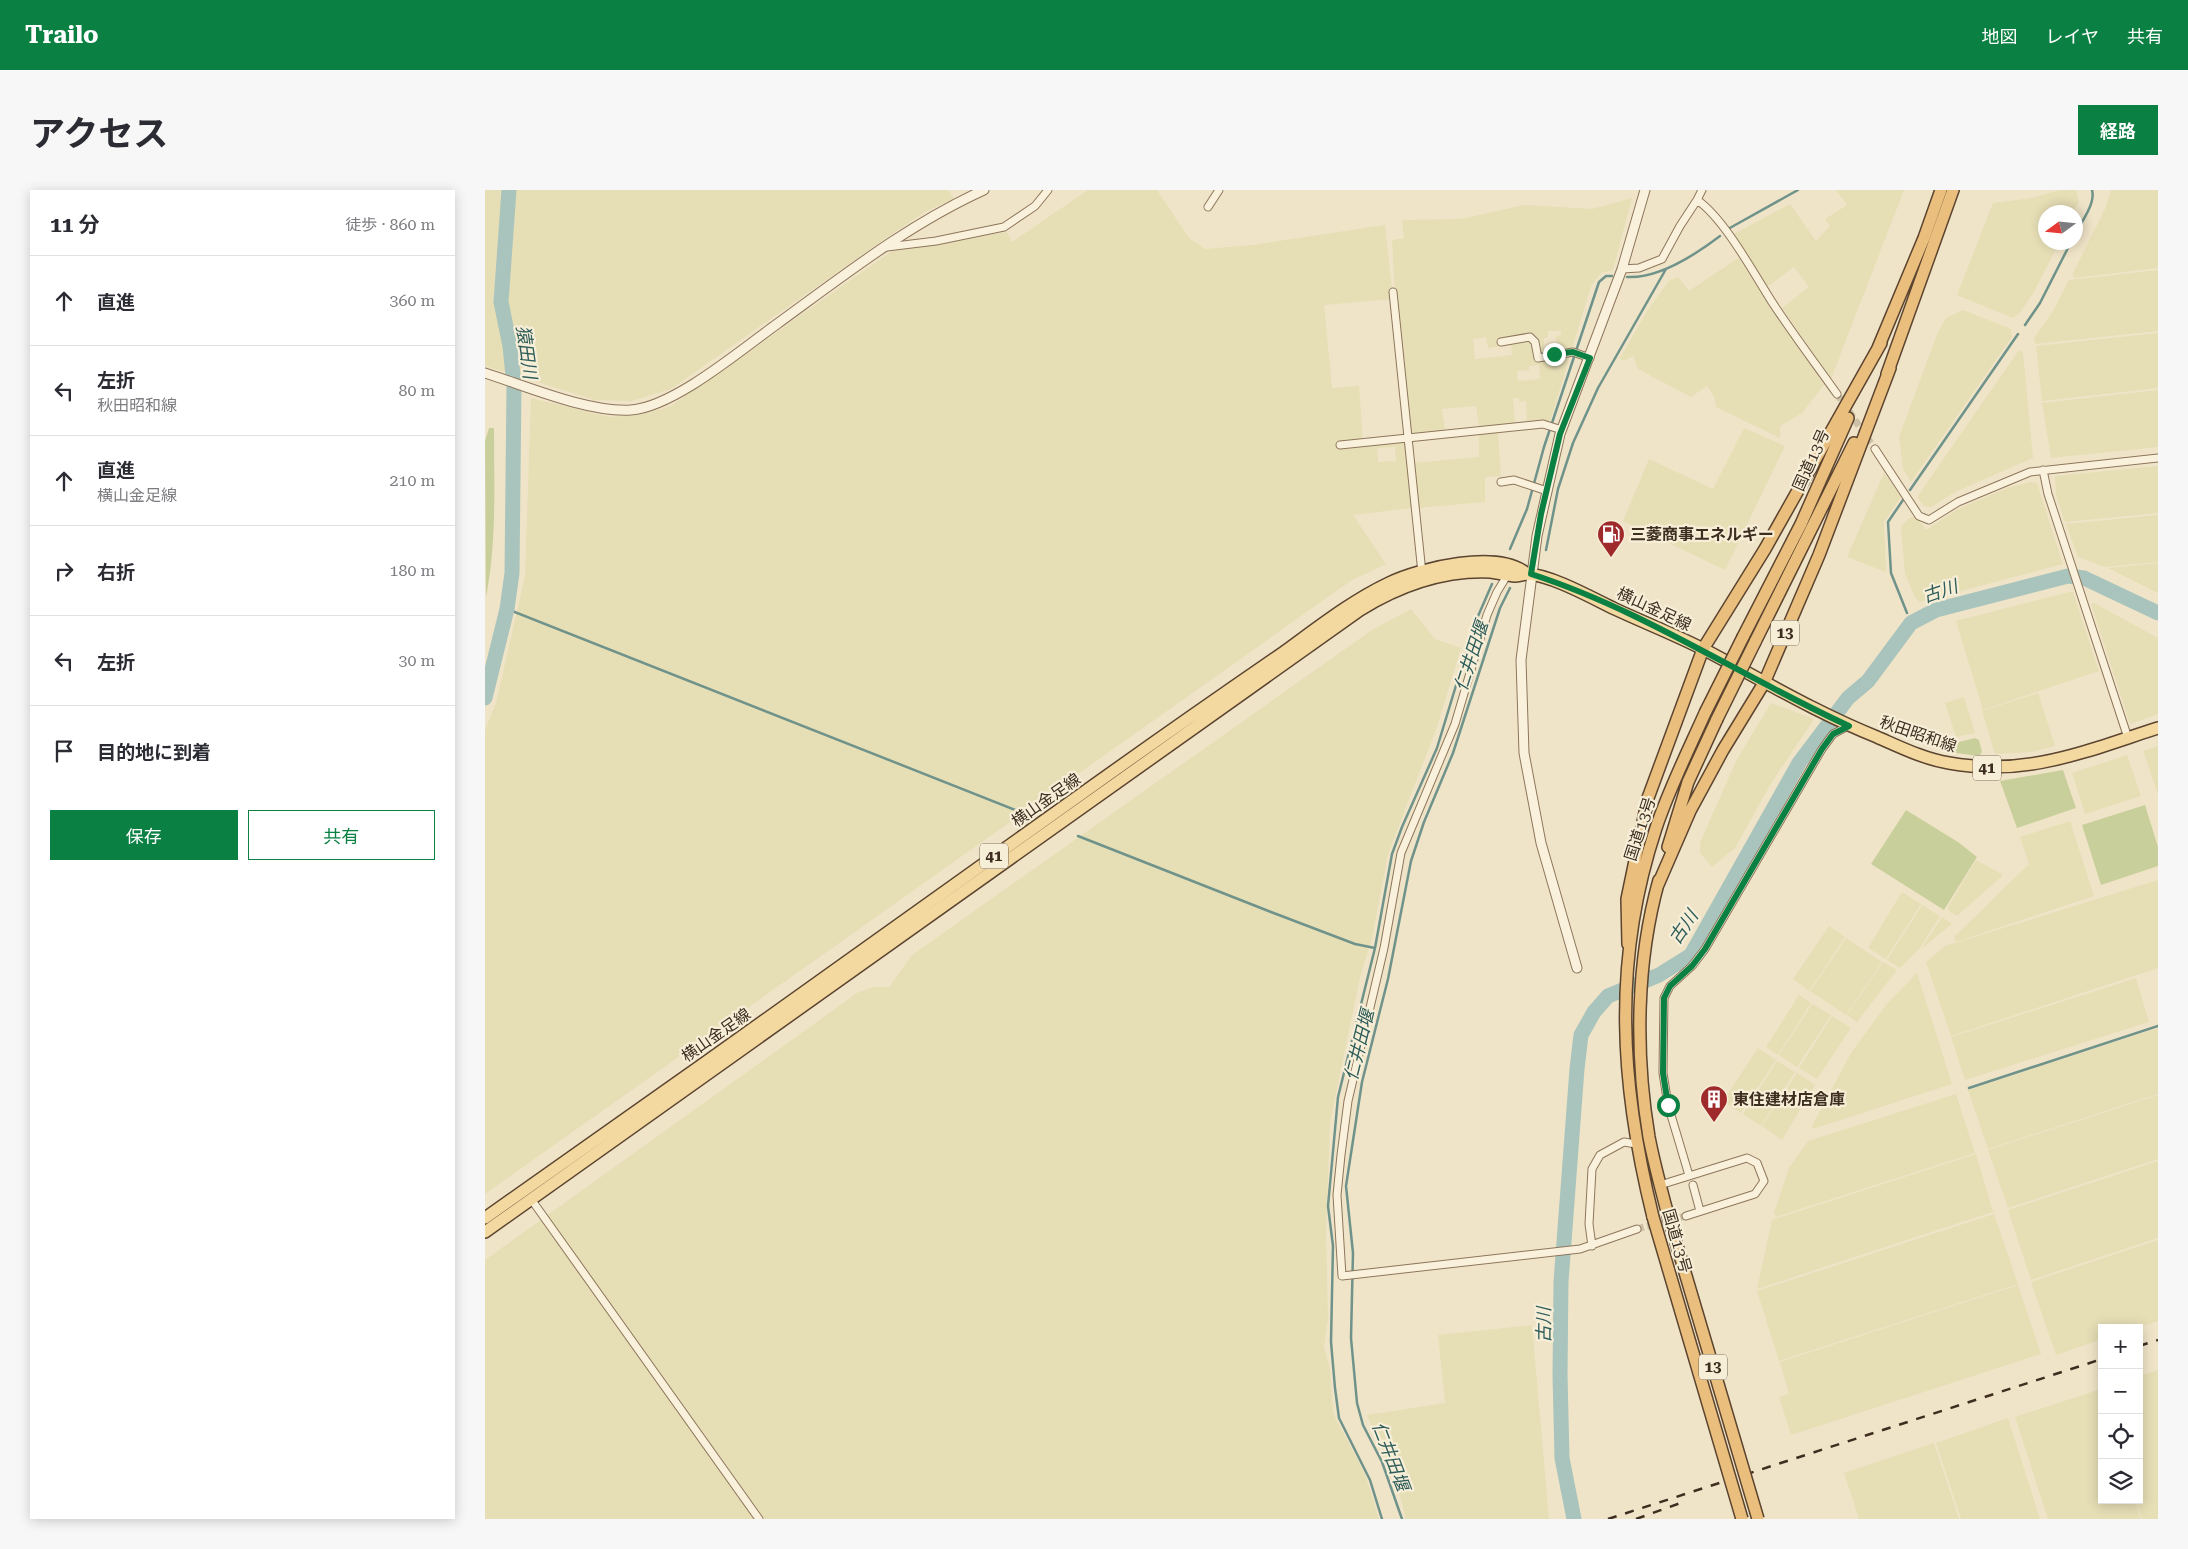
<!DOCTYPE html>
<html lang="ja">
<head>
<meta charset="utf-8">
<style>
	:root { --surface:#fff; --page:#f7f7f7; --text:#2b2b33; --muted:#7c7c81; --line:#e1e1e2; --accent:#0b8043 }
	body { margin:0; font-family:"Roboto Serif","Noto Sans JP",serif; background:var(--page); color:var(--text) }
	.controls { position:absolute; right:15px; bottom:15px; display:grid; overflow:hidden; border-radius:0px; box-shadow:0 2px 12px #0003 }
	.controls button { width:45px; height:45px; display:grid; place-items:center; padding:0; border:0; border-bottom:1px solid var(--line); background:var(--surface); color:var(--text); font:25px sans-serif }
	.compass { position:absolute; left:1553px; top:15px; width:45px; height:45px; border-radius:50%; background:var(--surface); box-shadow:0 2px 12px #0003; rotate:255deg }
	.stop { position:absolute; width:15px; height:15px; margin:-11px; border:4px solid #0b8043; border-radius:50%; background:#fff }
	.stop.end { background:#0b8043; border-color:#fff; box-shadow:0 1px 5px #0008 }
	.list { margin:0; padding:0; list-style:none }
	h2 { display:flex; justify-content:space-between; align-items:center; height:65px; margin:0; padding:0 20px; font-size:21px }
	h2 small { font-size:16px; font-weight:400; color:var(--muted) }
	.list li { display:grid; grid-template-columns:32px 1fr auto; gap:15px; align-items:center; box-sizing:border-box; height:90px; padding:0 20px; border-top:1px solid var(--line) }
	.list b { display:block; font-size:19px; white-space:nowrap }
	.list p { margin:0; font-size:16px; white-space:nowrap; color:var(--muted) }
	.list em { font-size:16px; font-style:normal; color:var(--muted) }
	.actions { display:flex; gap:10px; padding:15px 20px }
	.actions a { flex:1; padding:11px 0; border:1px solid var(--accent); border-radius:0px; text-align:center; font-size:18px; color:var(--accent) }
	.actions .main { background:var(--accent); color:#fff }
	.icon { flex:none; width:28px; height:28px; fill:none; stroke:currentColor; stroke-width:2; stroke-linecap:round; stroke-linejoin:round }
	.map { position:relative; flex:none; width:1673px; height:1329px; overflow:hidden; border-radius:0px }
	header { display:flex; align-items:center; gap:30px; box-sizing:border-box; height:70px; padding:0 25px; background:var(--accent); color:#fff }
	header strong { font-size:24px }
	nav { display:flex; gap:28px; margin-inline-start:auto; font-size:18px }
	.intro { display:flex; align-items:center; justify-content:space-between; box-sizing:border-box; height:120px; padding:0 30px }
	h1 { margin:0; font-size:35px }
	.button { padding:12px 22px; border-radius:0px; background:var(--accent); color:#fff; font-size:18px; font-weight:700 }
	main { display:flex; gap:30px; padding:0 30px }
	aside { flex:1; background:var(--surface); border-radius:0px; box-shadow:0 2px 12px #0003 }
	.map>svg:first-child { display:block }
</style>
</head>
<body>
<header>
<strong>Trailo</strong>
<nav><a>地図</a><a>レイヤ</a><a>共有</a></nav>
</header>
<div class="intro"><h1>アクセス</h1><a class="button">経路</a></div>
<main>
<aside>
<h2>11 分<small>徒歩 · 860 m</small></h2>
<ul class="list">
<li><svg class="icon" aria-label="ahead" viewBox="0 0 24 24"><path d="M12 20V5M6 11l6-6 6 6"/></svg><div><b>直進</b></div><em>360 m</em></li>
<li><svg class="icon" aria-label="left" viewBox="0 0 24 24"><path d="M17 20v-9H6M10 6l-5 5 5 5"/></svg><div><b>左折</b><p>秋田昭和線</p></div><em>80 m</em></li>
<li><svg class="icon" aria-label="ahead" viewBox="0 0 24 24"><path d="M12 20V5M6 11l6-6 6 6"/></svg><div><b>直進</b><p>横山金足線</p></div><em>210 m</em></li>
<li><svg class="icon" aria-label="right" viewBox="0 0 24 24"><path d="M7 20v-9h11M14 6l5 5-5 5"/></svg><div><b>右折</b></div><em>180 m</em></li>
<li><svg class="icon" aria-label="left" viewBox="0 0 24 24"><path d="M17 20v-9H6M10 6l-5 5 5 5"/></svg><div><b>左折</b></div><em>30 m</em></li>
<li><svg class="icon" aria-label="arrive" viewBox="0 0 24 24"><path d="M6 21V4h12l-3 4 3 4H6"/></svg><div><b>目的地に到着</b></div></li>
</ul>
<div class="actions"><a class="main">保存</a><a>共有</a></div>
</aside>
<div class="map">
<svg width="1673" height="1329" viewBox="0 0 1673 1329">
	<rect width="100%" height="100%" fill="#f0e4c8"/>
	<path fill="#e6deb5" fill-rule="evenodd" d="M0 0H463L469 8 438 23 378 64 186 199 146 211 110 210 0 176Z
		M603 0H672L704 48 720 59 767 55 900 35 908 109 839 115 847 198 874 196 878 254 921 251 927 318 868 325 901 374 867 390 0 1004V540L11 513 40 386 46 208 124 227 154 225 186 216 407 61 522 42 527 52ZM910 257 911 271 893 272 892 258Z
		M1351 0H1419L1346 189 1297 118 1324 97 1309 77 1282 97 1247 45 1305 14 1331 51 1345 36 1340 29 1362 15Z
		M1575 0H1591L1594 12 1588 22H1560V52L1574 53 1549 102 1534 124 1528 128 1472 105 1508 13 1547 8Z
		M1626 0H1673V78L1589 88 1588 83 1620 19Z
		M1147 8 1128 80 1116 83 1106 96 1065 232 994 238 991 216 957 219 960 241 925 244 910 105 907 50 919 48 917 30 976 29 1039 15 1107 19ZM1063 141H1076V145L1071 146 1072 160 1059 161V148L1063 147ZM1001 147 1003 158 1026 155 1027 165 990 169 988 149ZM1054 175 1055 189 1033 191 1032 181 1044 180V176ZM1028 208H1034V212L1041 211 1042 231 1030 232Z
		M1253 68 1339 195 1317 223 1295 236V248L1231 217 1229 206 1222 196 1206 207 1153 179 1148 166 1138 171 1135 168 1162 121 1184 91 1193 87 1204 101Z
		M1673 80V141L1550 154 1549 148 1568 121 1584 90Z
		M1478 120 1526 139 1527 147 1426 292 1418 279 1414 247 1453 142 1461 128Z
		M1673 143V198L1557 211 1551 156Z
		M1534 160 1538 163 1548 268 1470 302 1446 317 1439 316 1432 307Z
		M1673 200V257L1566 268 1557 213Z
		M1259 238 1300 256 1240 380 1138 331 1164 269 1228 299Z
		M1013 243 1016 286 1000 287V312L932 318 928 273 994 267V244Z
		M1673 276V323L1580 332 1571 305 1570 286Z
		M1399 283 1416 307 1399 332 1401 382 1362 367Z
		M1547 292 1552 293 1578 374 1435 412 1430 407 1420 384 1416 338 1419 333 1426 327H1431L1441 340 1471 320 1522 298Z
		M1673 325V372L1619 377 1593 367 1581 334Z
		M1673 373V403L1623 378Z
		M1584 402H1588L1614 481 1498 520 1471 431Z
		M1609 413 1673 448V524L1645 534 1606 414Z
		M926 419 950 449 976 458 952 537 903 664 887 748 875 788 845 932 841 1040 843 1129 839 1157 845 1179 848 1223 880 1284 894 1329H0V1070L372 803 388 797H404L427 765 887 440Z
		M1553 503 1570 556 1547 562 1510 564 1497 521Z
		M1479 507 1490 543 1471 547 1460 513Z
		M1286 513 1329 529 1287 592 1250 658 1227 677 1215 663V653L1251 571Z
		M1673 556V604L1658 561Z
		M1642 565 1656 606 1600 624 1587 583Z
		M1585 631 1609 706 1471 752 1469 747 1544 674 1535 647Z
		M1491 670 1517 684 1516 687 1472 726 1464 721 1463 717Z
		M1673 690V778L1466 846 1441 772 1460 756Z
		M1417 702 1436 714 1401 769 1383 758Z
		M1437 715 1455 726 1435 758 1415 778 1402 770Z
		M1457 727 1467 734 1436 759Z
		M1344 736 1360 747 1324 801 1308 789Z
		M1361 748 1397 772 1361 825 1325 801Z
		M1398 772 1412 780 1372 832 1362 825Z
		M1432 783 1467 894 1328 939 1327 936 1366 863 1401 815Z
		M1651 788 1664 832 1480 890 1466 847Z
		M1314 805 1326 813 1293 865 1281 857Z
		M1327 814 1346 825 1312 877 1294 865Z
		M1347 826 1366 838 1332 889 1314 878Z
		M1673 838V904L1503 959 1483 900Z
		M1273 858 1291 870 1256 923 1238 911Z
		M1292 871 1310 882 1276 936 1258 924Z
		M1312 883 1330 895 1297 950 1277 936Z
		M1471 904 1490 963 1291 1027 1289 1023 1304 978 1323 951Z
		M1673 905V969L1523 1018 1503 960Z
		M1491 964 1508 1022 1272 1099 1287 1030Z
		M1673 971V1048L1546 1090 1523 1020Z
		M1509 1024 1533 1094 1294 1171 1272 1101Z
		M1673 1050V1131L1652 1138H1617V1149L1571 1165 1546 1092Z
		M1533 1095 1556 1164 1306 1245 1294 1207 1304 1204 1295 1172Z
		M1047 1135 1064 1329H921L911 1291 882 1225 960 1213 953 1145Z
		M1673 1180V1329H1657L1651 1310H1654V1186Z
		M1613 1200 1617 1210V1310H1650L1656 1329H1563L1530 1227Z
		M1523 1228 1555 1329H1476L1451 1253Z
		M1449 1253 1474 1329H1374L1359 1283Z"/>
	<path fill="#c9cf9b" d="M4 238H9C9 294 12 351 1 407L0 251Z
		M1490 548 1494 550 1497 562 1494 566 1456 561 1458 556Z
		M1578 580 1591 618 1532 638 1515 591Z
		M1660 615 1673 657V676L1616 695 1597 635Z
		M1421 620 1473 652 1492 667 1459 720 1386 674Z"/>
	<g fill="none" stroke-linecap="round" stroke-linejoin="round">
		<path stroke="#6f938a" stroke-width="2.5" d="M1243 39 1313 0
			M1590 44C1596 33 1611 13 1607 0
			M1142 87C1174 89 1210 65 1235 46
			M1540 135 1555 113 1586 52
			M1425 300 1533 144
			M1418 310 1403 332 1406 383 1422 423
			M1025 359 1042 319 1059 257 1114 92 1121 86H1127
			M1061 360 1073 299 1088 253 1113 198 1181 79
			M22 419 533 621
			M1425 431 1426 433
			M593 646 786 722 870 754 890 758
			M1484 898 1673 836
			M897 1329 885 1290 854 1228 850 1198 846 1152 848 1056 843 1016 853 907 890 758 907 664 917 637 952 558 990 433 1007 394
			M917 1329 897 1272 878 1235 872 1213 866 1148 868 1063 861 996 877 892 903 789 926 671 939 632 968 563 1015 418 1025 398"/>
		<path stroke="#a9c4bc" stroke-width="15" d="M0 508 22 419 27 383 29 196 25 156 16 112 24 0
			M1089 1329 1077 1268 1075 1184 1076 1092 1092 879 1096 845 1109 822 1123 806 1174 785 1206 765 1314 573 1363 508 1383 491 1426 433 1451 420 1583 386 1599 388 1673 423"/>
		<path stroke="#ccc0a6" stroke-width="7" stroke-dasharray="7 3.5" stroke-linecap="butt" d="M1352 204 1390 259
			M1152 1039 1201 1026"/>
		<g stroke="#8d765c" stroke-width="9">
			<path id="minor" d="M1212 10 1217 0
				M723 17 734 0
				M402 57 451 51 519 37 550 16 563 0
				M1137 79 1154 78 1177 69 1195 36 1212 10C1239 28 1269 84 1287 112 1308 144 1330 173 1352 204
				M908 102 937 383
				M1016 152 1045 147 1050 152 1053 168 1088 162 1105 168
				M855 255 1058 234 1077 240
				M1390 259 1434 326 1444 330 1473 312 1545 282 1673 268
				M1558 280 1563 304 1643 548
				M1016 292 1029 290 1062 301
				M1023 384 1012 402 1002 425 970 534 916 663 899 758 863 911 856 965 852 1005 857 1086 1095 1059 1152 1039
				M1203 982 1183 915 1178 883 1179 808 1185 796 1207 776 1220 759 1337 559 1348 544 1363 536
				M1175 995 1262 968 1272 973 1279 991 1270 1004 1201 1026
				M1208 995 1215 1021
				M46 1009 274 1329
				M1107 1056 1104 1034 1107 979 1115 965 1139 952 1151 954"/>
		</g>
		<g stroke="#8d765c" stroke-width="11">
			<path id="tertiary" d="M0 183C41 196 104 223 146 220 189 217 257 159 292 134 358 86 424 34 499 0
				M1092 778 1056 653 1039 563 1036 470 1052 346 1075 244 1137 79 1160 0"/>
		</g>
		<g stroke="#5b4430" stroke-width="14">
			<path id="primary" d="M0 1028C204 885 406 740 609 595 672 550 735 506 799 462 832 438 866 411 904 393 935 378 1014 359 1042 384
				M0 1042 875 420C914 396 958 380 1005 382 1013 383 1022 385 1030 386 1034 386 1038 384 1043 384 1066 385 1109 409 1130 419 1160 433 1191 445 1220 460 1277 490 1332 523 1392 547 1415 557 1439 569 1464 573 1542 587 1601 561 1673 538"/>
		</g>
		<g stroke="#5b4430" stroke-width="14">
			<path id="trunk" d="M1393 158 1439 48 1456 0
				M1402 184 1468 0
				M1258 447 1316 334 1363 228
				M1270 452 1369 253
				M1183 657 1203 592 1232 529
				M1174 690C1151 772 1150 863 1164 947 1169 973 1176 999 1183 1025
				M1172 697 1205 621 1238 560 1279 493 1334 365 1405 178
				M1143 754 1142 709 1163 608 1218 459 1280 359 1396 153
				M1168 1027C1135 894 1127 771 1171 638 1184 599 1203 561 1220 523"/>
		</g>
		<use href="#minor" stroke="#faf1dc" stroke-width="7"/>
		<use href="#tertiary" stroke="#faf1dc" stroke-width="9"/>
		<use href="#primary" stroke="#f3d9a0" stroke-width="11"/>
		<use href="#trunk" stroke="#eabe7c" stroke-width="11"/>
		<path stroke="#3d2e20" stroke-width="2.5" stroke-dasharray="9 9" stroke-linecap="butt" d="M1654 1156 1673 1150
			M1123 1329 1617 1169
			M1151 1329 1201 1311"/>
		<g stroke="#5b4430" stroke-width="14" stroke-linecap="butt">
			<path id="trunk-bridge" d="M1220 523 1258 447
				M1232 529 1270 452
				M1183 1025 1273 1329
				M1168 1027 1257 1329"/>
		</g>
		<use href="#trunk-bridge" stroke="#eabe7c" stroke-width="11"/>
	</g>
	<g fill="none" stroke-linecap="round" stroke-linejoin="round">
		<path stroke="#0b8043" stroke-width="6" d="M1069 164 1088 162 1105 168 1075 244 1056 324 1046 384C1158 420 1257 487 1364 536L1348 544 1337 559 1220 759 1207 776 1185 796 1179 808 1178 883 1183 915"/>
	</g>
	<defs>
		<g id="fuel-pin" transform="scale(1.4375)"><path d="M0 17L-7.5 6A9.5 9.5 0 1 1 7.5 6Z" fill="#9e2a2b" stroke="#f7eed8"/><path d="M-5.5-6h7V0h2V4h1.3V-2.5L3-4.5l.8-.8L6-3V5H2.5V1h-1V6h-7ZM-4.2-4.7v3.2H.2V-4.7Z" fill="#fff"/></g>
		<g id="building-pin" transform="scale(1.4375)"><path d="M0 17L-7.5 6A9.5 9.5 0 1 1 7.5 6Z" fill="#9e2a2b" stroke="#f7eed8"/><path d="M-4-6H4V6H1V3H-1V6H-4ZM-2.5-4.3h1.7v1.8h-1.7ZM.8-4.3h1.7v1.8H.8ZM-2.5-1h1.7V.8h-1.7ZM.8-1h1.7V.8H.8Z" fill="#fff"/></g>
	</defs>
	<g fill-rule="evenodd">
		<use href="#fuel-pin" x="1126" y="344"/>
		<use href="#building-pin" x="1229" y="909"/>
	</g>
	<g text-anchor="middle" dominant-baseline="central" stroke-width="4.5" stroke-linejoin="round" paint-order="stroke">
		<g fill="#f7eed8" stroke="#756857" stroke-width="1">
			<rect x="1286" y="430.5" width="28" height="25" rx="4"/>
			<rect x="1488" y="565.5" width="28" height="25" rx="4"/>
			<rect x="495" y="653.5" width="28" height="25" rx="4"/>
			<rect x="1214" y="1164.5" width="28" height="25" rx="4"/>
		</g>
		<g font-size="15" font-weight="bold" fill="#3d2e20">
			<text x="1300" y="443">13</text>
			<text x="1502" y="578">41</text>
			<text x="509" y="666">41</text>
			<text x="1228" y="1177">13</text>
		</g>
		<g font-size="16" fill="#3d2e20" stroke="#f7eed8">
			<text transform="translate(1326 270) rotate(-66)">国道13号</text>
			<text transform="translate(1169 419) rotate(25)">横山金足線</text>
			<text transform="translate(1433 544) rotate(19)">秋田昭和線</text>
			<text transform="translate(561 610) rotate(-35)">横山金足線</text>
			<text transform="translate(1155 639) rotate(-72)">国道13号</text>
			<text transform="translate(231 845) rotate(-35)">横山金足線</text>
			<text transform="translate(1192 1051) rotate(74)">国道13号</text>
		</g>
		<g font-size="16" font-weight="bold" fill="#3d2e20" stroke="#f7eed8" text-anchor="start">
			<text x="1145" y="344">三菱商事エネルギー</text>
			<text x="1248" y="909">東住建材店倉庫</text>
		</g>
		<g font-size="18" font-style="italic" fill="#2f5d5a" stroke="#f7eed8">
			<text transform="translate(42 162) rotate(82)">猿田川</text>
			<text transform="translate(1455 401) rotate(-19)">古川</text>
			<text transform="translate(986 466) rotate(-72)">仁井田堰</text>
			<text transform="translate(1198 737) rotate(-56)">古川</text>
			<text transform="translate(874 855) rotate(-76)">仁井田堰</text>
			<text transform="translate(1058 1135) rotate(-90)">古川</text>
			<text transform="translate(906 1266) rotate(69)">仁井田堰</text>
		</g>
	</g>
</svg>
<div class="controls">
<button>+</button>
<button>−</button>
<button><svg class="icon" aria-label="locate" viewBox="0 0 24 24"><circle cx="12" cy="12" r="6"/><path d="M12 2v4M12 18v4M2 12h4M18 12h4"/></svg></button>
<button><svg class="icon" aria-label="layers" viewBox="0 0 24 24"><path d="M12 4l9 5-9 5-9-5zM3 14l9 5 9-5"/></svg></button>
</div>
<svg class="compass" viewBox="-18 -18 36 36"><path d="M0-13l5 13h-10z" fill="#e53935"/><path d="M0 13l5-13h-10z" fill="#7c7c81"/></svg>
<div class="stop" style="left:1183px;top:915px"></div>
<div class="stop end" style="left:1069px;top:164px"></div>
</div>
</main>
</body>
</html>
